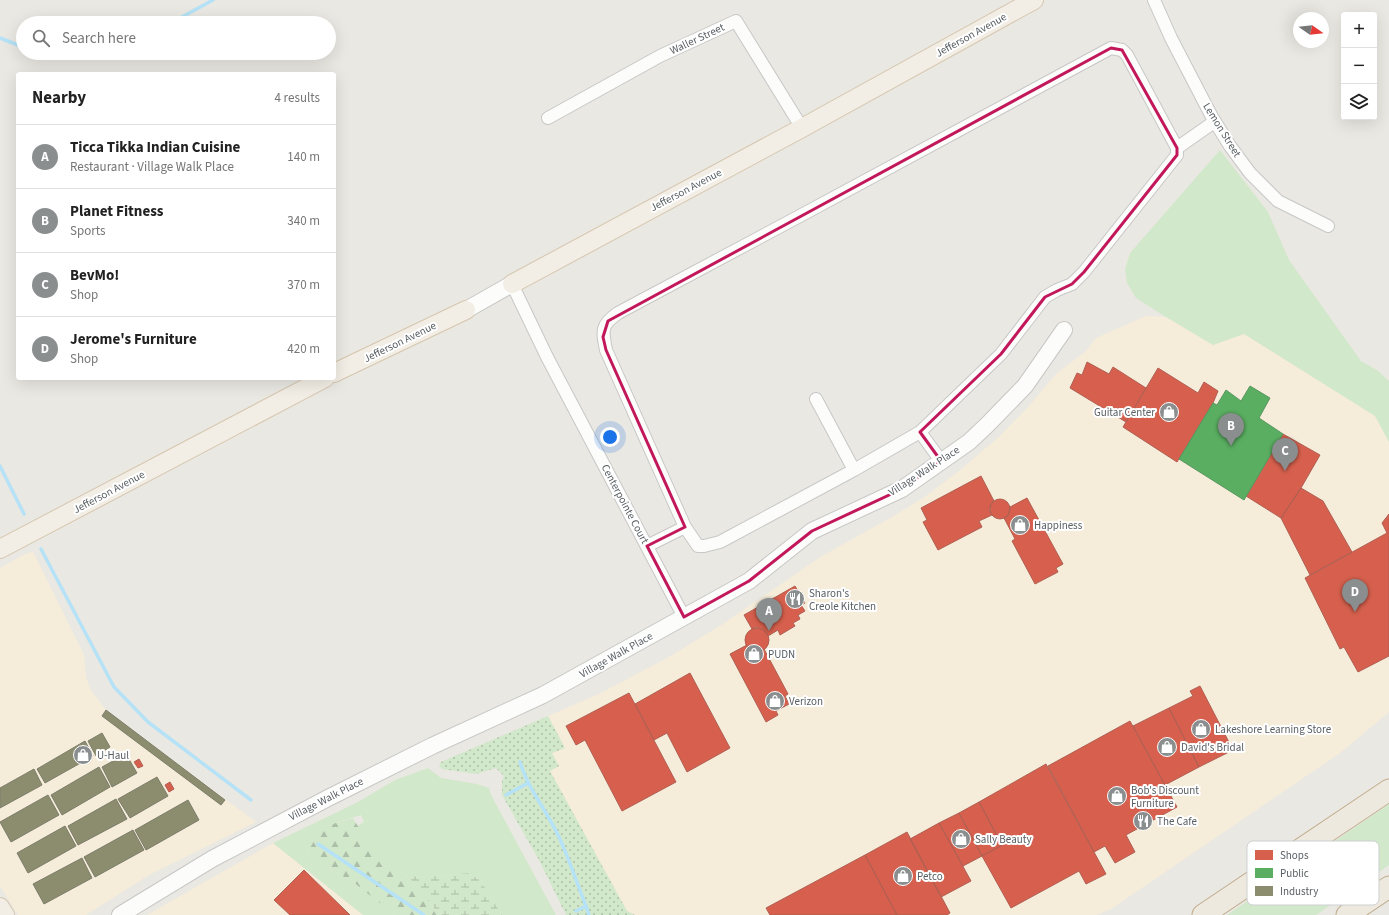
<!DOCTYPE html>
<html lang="en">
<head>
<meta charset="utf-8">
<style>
	:root { --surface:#fff; --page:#f6f6f6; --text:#222; --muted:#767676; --line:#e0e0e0; --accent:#8b8e8f }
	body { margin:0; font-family:"Source Sans 3",sans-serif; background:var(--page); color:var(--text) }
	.controls { position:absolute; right:12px; top:12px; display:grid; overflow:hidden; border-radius:4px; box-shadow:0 4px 16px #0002 }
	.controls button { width:36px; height:36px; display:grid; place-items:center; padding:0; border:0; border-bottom:1px solid var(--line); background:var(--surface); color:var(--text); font:20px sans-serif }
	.compass { position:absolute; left:1293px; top:12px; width:36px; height:36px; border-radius:50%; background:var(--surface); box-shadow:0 4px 16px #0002; rotate:104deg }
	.you { position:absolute; left:610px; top:437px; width:14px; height:14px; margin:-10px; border:3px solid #fff; border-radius:50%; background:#1a73e8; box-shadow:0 0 0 6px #1a73e833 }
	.badge { display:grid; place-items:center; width:26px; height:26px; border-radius:50%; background:var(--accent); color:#fff; font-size:13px; font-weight:700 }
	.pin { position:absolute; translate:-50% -33px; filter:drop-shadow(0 1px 2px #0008) }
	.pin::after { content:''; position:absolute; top:21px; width:14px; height:12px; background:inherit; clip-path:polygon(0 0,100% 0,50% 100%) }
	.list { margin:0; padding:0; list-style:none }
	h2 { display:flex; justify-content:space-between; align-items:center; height:52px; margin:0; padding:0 16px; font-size:17px }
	h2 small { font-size:13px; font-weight:400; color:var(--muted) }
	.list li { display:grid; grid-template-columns:26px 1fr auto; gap:12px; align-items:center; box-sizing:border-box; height:64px; padding:0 16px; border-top:1px solid var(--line) }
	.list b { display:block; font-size:15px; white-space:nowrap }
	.list p { margin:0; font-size:13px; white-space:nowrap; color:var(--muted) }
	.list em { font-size:13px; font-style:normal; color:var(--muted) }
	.icon { flex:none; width:22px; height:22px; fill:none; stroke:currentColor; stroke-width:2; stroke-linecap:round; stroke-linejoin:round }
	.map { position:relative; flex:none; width:1389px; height:915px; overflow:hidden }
	.search { position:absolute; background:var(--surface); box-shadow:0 4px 16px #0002; left:16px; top:16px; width:320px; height:44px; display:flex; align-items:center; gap:10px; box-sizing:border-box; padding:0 14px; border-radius:22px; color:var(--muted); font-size:15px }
	.panel { position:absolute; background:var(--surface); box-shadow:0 4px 16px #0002; left:16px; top:72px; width:320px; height:308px; border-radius:4px }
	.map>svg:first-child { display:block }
</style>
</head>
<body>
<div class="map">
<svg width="1389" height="915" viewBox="0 0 1389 915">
	<defs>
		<pattern id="forest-firs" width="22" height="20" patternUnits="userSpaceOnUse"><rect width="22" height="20" fill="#d2e8cb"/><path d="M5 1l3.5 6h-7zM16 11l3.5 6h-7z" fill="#adbfa8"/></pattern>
		<pattern id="wetland-marsh" width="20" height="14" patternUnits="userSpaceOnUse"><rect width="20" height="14" fill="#d2e8cb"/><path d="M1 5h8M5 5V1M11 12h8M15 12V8" fill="none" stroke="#adbfa8"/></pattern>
		<pattern id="garden-dots" width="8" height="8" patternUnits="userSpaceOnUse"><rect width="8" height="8" fill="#d2e8cb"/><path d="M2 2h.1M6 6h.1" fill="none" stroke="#adbfa8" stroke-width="1.8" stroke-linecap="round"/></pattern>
	</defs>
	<rect width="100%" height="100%" fill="#eae8e2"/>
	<path fill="#f6ecda" d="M1146 316 1166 317 1213 345 1244 333 1375 416 1389 442V712L1340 753 1111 909 1096 915H635L627 911 549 771 552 753 565 748 548 716 599 694 669 657 723 624 822 556 894 516 923 498 959 471 1000 436 1028 407 1056 374 1086 351 1096 338Z
		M33 552 84 655 86 677 90 689 106 710 256 822 149 875 86 915H18L0 886V568L25 554Z
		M273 843 363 915H147Z"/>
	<path fill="#d2e8cb" d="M1220 150 1268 212 1289 260 1361 361 1377 370 1389 381V442L1375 416 1244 334 1213 345 1166 317 1136 298 1127 283 1125 269 1130 253Z
		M428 768 441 778 477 784 489 788 491 795 556 915H502L480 880 468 873 426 877 408 876 380 863 357 826 364 822 361 815 322 827 306 855 353 882 395 915H363L273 843 358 802 395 780Z
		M1389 804V865L1316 915H1227Z"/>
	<path fill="url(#forest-firs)" d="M353 818 380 863 408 876 434 908 442 915H395L353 882 306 855 322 827Z"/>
	<path fill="url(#wetland-marsh)" d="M468 873 480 880 502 915H442L434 908 408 876 426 877Z"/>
	<path fill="url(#garden-dots)" d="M548 716 565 748 552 753 559 766 550 771 627 911 635 915H566L540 862 502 795V781L504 776 496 768 476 774 442 769 439 766 441 762Z"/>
	<path fill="#d6604d" stroke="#b05f53" d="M1087 362 1109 374 1113 367 1146 388 1126 422 1070 388 1077 373 1082 375Z
		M1158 368 1198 393 1204 382 1218 391 1213 403 1177 462 1123 427Z
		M1283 434 1320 455 1301 488 1281 518 1246 496Z
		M981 476 994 501 992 502 989 510 992 515 979 521 982 527 938 550 923 522 927 520 921 508Z
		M1301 488 1323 501 1352 552 1310 575 1281 518Z
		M1027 498 1063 564 1056 568 1058 572 1035 584 1012 541 1015 539 1004 518 1008 516 1010 507Z
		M990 509a10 10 0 1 1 20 0a10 10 0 1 1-20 0Z
		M1389 514V656L1358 672 1344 647 1340 649 1305 578 1387 533 1382 523Z
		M795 586 805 603 801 605 805 611 798 615 800 619 793 623 795 626 780 635 778 630 768 636 764 630 756 627 752 629 744 615Z
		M745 640a12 12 0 1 1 24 0a12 12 0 1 1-24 0Z
		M747 645 749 649 758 652 764 649 788 694 785 696 789 704 776 711 778 715 766 722 730 654Z
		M690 673 730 748 687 772 667 733 654 740 635 704Z
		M1200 686 1233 750 1199 767 1169 708 1193 696 1190 691Z
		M629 693 676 782 622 811 585 740 576 745 566 726Z
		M1169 708 1199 767 1165 785 1133 726Z
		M1130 721 1177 807 1126 835 1135 852 1115 863 1105 846 1094 852 1048 766Z
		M139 759 143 766 138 768 134 762Z
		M1046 764 1106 874 1086 884 1079 871 1011 908 982 856 1002 845 979 802Z
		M170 782 174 789 169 792 165 785Z
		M979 802 1002 845 982 856 959 813Z
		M959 813 982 856 963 866 939 823Z
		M939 823 971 881 941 897 910 839Z
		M907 832 950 913 947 915H897L865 855Z
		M865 855 897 915H770L766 908Z
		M304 870 350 915H290L274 900Z"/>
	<path fill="#5aae61" stroke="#599661" d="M1250 386 1270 398 1259 418 1283 434 1244 500 1179 459 1213 403 1217 405 1226 390 1241 401Z"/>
	<path fill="#8c8c6e" stroke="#7c7e6a" d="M106 710 225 800 221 805 102 716Z
		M102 733 110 747 96 756 88 741Z
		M85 741 93 756 45 783 37 769Z
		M126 754 137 773 112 787 102 767Z
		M99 767 110 787 62 815 51 795Z
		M34 769 42 785 0 808V788Z
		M157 777 168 796 130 818 118 799Z
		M48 795 59 815 11 842 0 822Z
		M116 799 127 819 78 845 68 826Z
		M188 800 199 820 146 850 135 830Z
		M65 826 76 846 28 873 17 853Z
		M133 830 144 850 95 877 84 857Z
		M82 858 92 878 44 904 33 884Z"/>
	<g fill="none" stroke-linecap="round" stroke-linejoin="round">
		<path stroke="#b5e2f6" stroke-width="3.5" d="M171 23 213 0
			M0 38 23 47
			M0 466 24 514
			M41 549 114 687 148 722 251 800
			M520 762C528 789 547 811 559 837 569 859 577 883 586 906L576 911
			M506 795 528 783
			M318 844 424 915
			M586 906 589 915"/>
		<g stroke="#c7c7c7" stroke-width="14">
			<path id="street" d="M1154 0 1171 38 1212 117 1230 146 1250 173 1278 201 1328 226
				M548 118 660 56 736 21 802 128
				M1177 148 1214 122
				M512 284 547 357 684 617
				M920 432 941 461
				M685 527 606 350C602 330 601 325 618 313 783 226 947 136 1111 48L1122 50 1127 55 1177 148V155L1084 272 1072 284 1057 290 1045 297 1001 354 920 432 854 470
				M647 546 685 527 698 546H704L720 542 854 470 816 399"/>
		</g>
		<g stroke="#c7c7c6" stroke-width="18">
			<path id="secondary" d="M466 310 512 284
				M120 915 212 859 328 798 432 746 543 695 749 581 812 531 902 489 969 442 987 425 1025 386 1064 330"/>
		</g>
		<g stroke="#d5c6ae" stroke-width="20">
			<path id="primary" d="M512 284 802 128 1034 0
				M334 373 466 310
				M0 549 325 378
				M0 907 5 915"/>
		</g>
		<g stroke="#c1ad90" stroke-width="23">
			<path id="highway" d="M1203 915 1389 790
				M1347 915 1389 887"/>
		</g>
		<use href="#street" stroke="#fcfcfb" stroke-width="12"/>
		<use href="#secondary" stroke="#fcfcfb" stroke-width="16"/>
		<use href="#primary" stroke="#f2eee5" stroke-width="18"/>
		<use href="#highway" stroke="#eee9df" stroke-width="21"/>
	</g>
	<path fill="none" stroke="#c2185b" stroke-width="3" stroke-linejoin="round" d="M1111 48 1122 50 1177 148V155L1084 272 1072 284 1045 297 1001 354 920 432 941 461 902 489 812 531 749 581 684 617 647 546 685 527 606 350 603 337 608 321Z"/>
	<defs>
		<g id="shop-disc" transform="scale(1)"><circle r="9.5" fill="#8b8e8f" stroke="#fff"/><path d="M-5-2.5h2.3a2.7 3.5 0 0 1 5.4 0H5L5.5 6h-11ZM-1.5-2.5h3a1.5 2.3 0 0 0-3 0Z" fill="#fff"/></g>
		<g id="restaurant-disc" transform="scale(1)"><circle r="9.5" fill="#8b8e8f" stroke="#fff"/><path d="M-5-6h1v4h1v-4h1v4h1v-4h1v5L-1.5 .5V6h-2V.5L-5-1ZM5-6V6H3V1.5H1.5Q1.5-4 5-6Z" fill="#fff"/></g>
	</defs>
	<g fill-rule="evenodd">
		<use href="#shop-disc" x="1169" y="412"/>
		<use href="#shop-disc" x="1020" y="525"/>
		<use href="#restaurant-disc" x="795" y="599"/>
		<use href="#shop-disc" x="754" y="654"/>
		<use href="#shop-disc" x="775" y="701"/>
		<use href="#shop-disc" x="1201" y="729"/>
		<use href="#shop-disc" x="1167" y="747"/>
		<use href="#shop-disc" x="83" y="755"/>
		<use href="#shop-disc" x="1117" y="796"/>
		<use href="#restaurant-disc" x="1143" y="821"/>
		<use href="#shop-disc" x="961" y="839"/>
		<use href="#shop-disc" x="903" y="876"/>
	</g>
	<g text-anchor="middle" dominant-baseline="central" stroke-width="4" stroke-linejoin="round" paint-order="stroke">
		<g font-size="11" fill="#585e62" stroke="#fff">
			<text transform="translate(971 35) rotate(-29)">Jefferson Avenue</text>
			<text transform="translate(697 39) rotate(-25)">Waller Street</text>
			<text transform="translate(1222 130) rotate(58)">Lemon Street</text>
			<text transform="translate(686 190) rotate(-28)">Jefferson Avenue</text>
			<text transform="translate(400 342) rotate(-26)">Jefferson Avenue</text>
			<text transform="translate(924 471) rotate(-33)">Village Walk Place</text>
			<text transform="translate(109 492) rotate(-28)">Jefferson Avenue</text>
			<text transform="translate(625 504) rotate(62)">Centerpointe Court</text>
			<text transform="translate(616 655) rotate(-29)">Village Walk Place</text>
			<text transform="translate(326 799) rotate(-27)">Village Walk Place</text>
		</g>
		<g font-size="11" fill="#585e62" stroke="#fff" text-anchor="start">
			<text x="1155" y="412" text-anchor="end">Guitar Center</text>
			<text x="1034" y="525">Happiness</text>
			<text x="809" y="593">Sharon's<tspan x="809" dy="13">Creole Kitchen</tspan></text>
			<text x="768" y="654">PUDN</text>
			<text x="789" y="701">Verizon</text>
			<text x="1215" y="729">Lakeshore Learning Store</text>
			<text x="1181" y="747">David's Bridal</text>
			<text x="97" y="755">U-Haul</text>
			<text x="1131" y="790">Bob's Discount<tspan x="1131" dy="13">Furniture</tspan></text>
			<text x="1157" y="821">The Cafe</text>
			<text x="975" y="839">Sally Beauty</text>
			<text x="917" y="876">Petco</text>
		</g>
	</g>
	<rect x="1247" y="841" width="132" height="64" rx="6" fill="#fff" stroke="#cdcfd0" stroke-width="1"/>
	<rect x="1255" y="850" width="18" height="10" fill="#d6604d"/>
	<rect x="1255" y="868" width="18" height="10" fill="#5aae61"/>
	<rect x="1255" y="886" width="18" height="10" fill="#8c8c6e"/>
	<g font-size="11" fill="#585e62">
		<text x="1280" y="859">Shops</text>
		<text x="1280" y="877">Public</text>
		<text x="1280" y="895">Industry</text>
	</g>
</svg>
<div class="controls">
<button>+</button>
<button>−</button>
<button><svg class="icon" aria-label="layers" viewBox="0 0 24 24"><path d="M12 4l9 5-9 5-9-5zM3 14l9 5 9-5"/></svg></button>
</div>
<svg class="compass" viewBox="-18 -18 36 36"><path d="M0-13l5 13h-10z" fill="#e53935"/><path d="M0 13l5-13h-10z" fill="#767676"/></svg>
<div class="you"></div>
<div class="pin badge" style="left:769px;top:631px">A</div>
<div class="pin badge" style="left:1231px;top:446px">B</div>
<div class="pin badge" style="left:1285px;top:471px">C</div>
<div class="pin badge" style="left:1355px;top:612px">D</div>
<div class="search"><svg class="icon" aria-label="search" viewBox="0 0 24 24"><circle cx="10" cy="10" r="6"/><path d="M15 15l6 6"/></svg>Search here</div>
<section class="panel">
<h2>Nearby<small>4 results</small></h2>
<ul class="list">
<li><span class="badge">A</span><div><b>Ticca Tikka Indian Cuisine</b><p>Restaurant · Village Walk Place</p></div><em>140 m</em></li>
<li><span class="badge">B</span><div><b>Planet Fitness</b><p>Sports</p></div><em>340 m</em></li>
<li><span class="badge">C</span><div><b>BevMo!</b><p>Shop</p></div><em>370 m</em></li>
<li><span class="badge">D</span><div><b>Jerome's Furniture</b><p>Shop</p></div><em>420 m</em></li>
</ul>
</section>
</div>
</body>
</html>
